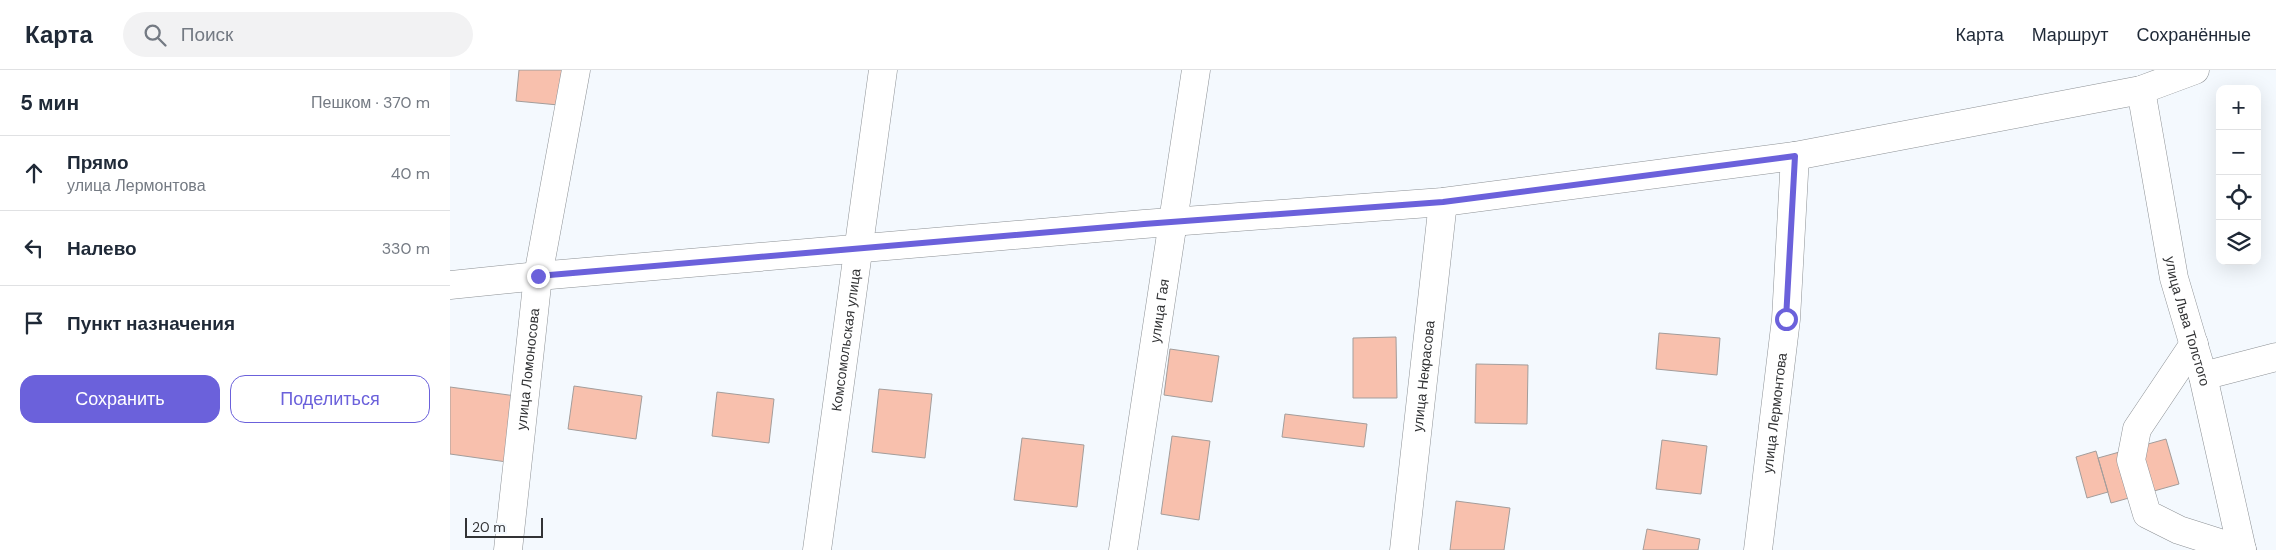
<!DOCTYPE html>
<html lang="ru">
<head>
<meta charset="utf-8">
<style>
	:root { --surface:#fff; --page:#f2f2f3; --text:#1f2937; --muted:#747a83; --line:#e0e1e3; --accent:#6b61db }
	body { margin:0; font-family:"DM Sans",sans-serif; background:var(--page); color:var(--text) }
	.controls { position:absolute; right:15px; top:15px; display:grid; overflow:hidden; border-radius:10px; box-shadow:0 5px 20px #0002 }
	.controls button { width:45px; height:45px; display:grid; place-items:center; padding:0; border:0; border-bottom:1px solid var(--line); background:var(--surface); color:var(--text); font:25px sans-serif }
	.scale { position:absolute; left:15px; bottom:12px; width:78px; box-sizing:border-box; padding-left:5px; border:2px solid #323335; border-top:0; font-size:14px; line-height:18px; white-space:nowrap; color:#323335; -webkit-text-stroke:4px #f4f9fe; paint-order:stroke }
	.stop { position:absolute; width:15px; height:15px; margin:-11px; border:4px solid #6b61db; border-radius:50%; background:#fff }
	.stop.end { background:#6b61db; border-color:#fff; box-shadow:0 1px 5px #0008 }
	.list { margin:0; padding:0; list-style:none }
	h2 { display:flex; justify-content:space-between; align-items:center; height:65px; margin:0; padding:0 20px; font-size:21px }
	h2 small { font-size:16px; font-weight:400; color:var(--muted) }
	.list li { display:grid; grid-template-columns:32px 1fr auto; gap:15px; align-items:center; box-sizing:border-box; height:75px; padding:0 20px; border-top:1px solid var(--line) }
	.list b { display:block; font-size:19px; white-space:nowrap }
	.list p { margin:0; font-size:16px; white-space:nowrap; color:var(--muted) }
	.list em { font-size:16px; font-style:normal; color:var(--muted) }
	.actions { display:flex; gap:10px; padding:15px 20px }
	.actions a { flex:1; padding:11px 0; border:1px solid var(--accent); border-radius:15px; text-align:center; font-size:18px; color:var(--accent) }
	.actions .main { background:var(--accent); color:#fff }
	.icon { flex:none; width:28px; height:28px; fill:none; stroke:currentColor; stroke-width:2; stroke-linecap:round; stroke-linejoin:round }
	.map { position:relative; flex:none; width:1826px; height:480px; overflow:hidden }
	header { display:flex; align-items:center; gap:30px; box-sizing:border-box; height:70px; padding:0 25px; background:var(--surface); border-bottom:1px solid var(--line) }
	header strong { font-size:24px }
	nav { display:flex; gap:28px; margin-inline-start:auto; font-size:18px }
	.search { width:350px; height:45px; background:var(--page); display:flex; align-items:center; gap:12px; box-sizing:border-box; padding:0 18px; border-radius:28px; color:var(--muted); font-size:19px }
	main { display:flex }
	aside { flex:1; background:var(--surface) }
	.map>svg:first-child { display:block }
</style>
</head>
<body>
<header>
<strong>Карта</strong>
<div class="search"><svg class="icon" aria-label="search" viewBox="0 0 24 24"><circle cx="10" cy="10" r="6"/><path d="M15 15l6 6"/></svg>Поиск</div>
<nav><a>Карта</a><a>Маршрут</a><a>Сохранённые</a></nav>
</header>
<main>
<aside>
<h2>5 мин<small>Пешком · 370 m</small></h2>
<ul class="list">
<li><svg class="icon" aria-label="ahead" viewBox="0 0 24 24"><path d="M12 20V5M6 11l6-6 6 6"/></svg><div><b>Прямо</b><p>улица Лермонтова</p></div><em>40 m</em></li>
<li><svg class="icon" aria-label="left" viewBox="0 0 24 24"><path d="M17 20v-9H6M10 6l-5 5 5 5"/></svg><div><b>Налево</b></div><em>330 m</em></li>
<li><svg class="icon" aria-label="arrive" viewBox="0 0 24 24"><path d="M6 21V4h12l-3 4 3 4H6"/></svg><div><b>Пункт назначения</b></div></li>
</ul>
<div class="actions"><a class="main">Сохранить</a><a>Поделиться</a></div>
</aside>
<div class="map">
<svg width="1826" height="480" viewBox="0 0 1826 480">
	<rect width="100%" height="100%" fill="#f4f9fe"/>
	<path fill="#f8c0ad" stroke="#a39d9b" d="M69 0H122L119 36 66 31Z
		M1209 263 1270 268 1267 305 1206 299Z
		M946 267 947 328H903V268Z
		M720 279 769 286 762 332 714 325Z
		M1026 294 1078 295 1077 354 1025 353Z
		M124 316 192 326 186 369 118 359Z
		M0 317 66 326 57 392 0 384Z
		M429 319 482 324 475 388 422 382Z
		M267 322 324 329 319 373 262 366Z
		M835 344 917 354 914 377 832 367Z
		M722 366 760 371 749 450 711 444Z
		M572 368 634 375 627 437 564 430Z
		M1716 369 1729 414 1661 433 1648 388Z
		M1212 370 1257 376 1251 424 1206 419Z
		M1646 381 1658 422 1637 428 1626 387Z
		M1006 431 1060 438 1054 480H1000Z
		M1197 459 1250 469 1248 480H1193Z"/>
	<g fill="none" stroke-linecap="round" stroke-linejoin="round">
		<g stroke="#8d9195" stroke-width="29">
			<g id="minor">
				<path id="s1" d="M1691 20 1724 208 1753 306 1792 480"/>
				<path d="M0 215 88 206 694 154 993 132 1345 86 1691 20 1745 0"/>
				<path d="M1744 274 1687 359 1681 390 1697 444 1729 460 1792 480"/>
				<path d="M1753 306 1826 287"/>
				<path id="s2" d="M58 480 88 206 126 0"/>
				<path id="s3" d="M367 480 433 0"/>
				<path id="s4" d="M673 480 746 0"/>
				<path id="s5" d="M954 480 993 132"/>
				<path id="s6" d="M1308 480 1336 249 1345 86"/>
			</g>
		</g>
		<use href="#minor" stroke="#fff" stroke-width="28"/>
	</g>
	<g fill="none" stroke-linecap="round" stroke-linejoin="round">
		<path stroke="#6b61db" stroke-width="6" d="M88 206 694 154 993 132 1345 86 1336 249"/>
	</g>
	<g text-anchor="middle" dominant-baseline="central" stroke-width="4" stroke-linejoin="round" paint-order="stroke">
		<g font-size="14" fill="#323335" stroke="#f4f9fe">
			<text stroke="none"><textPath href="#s4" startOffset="242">улица Гая</textPath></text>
			<text stroke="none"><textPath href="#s1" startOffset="236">улица Льва Толстого</textPath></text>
			<text stroke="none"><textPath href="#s3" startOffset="212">Комсомольская улица</textPath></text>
			<text stroke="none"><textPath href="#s2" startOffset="182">улица Ломоносова</textPath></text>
			<text stroke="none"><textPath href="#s5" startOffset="175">улица Некрасова</textPath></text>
			<text stroke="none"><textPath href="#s6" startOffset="138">улица Лермонтова</textPath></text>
		</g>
	</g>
</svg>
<div class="controls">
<button>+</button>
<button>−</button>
<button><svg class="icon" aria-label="locate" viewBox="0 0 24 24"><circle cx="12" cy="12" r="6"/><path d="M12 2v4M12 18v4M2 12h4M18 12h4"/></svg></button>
<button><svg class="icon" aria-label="layers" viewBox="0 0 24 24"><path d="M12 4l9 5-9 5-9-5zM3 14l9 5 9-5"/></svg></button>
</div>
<div class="scale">20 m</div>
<div class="stop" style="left:1336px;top:249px"></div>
<div class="stop end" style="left:88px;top:206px"></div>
</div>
</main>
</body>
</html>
